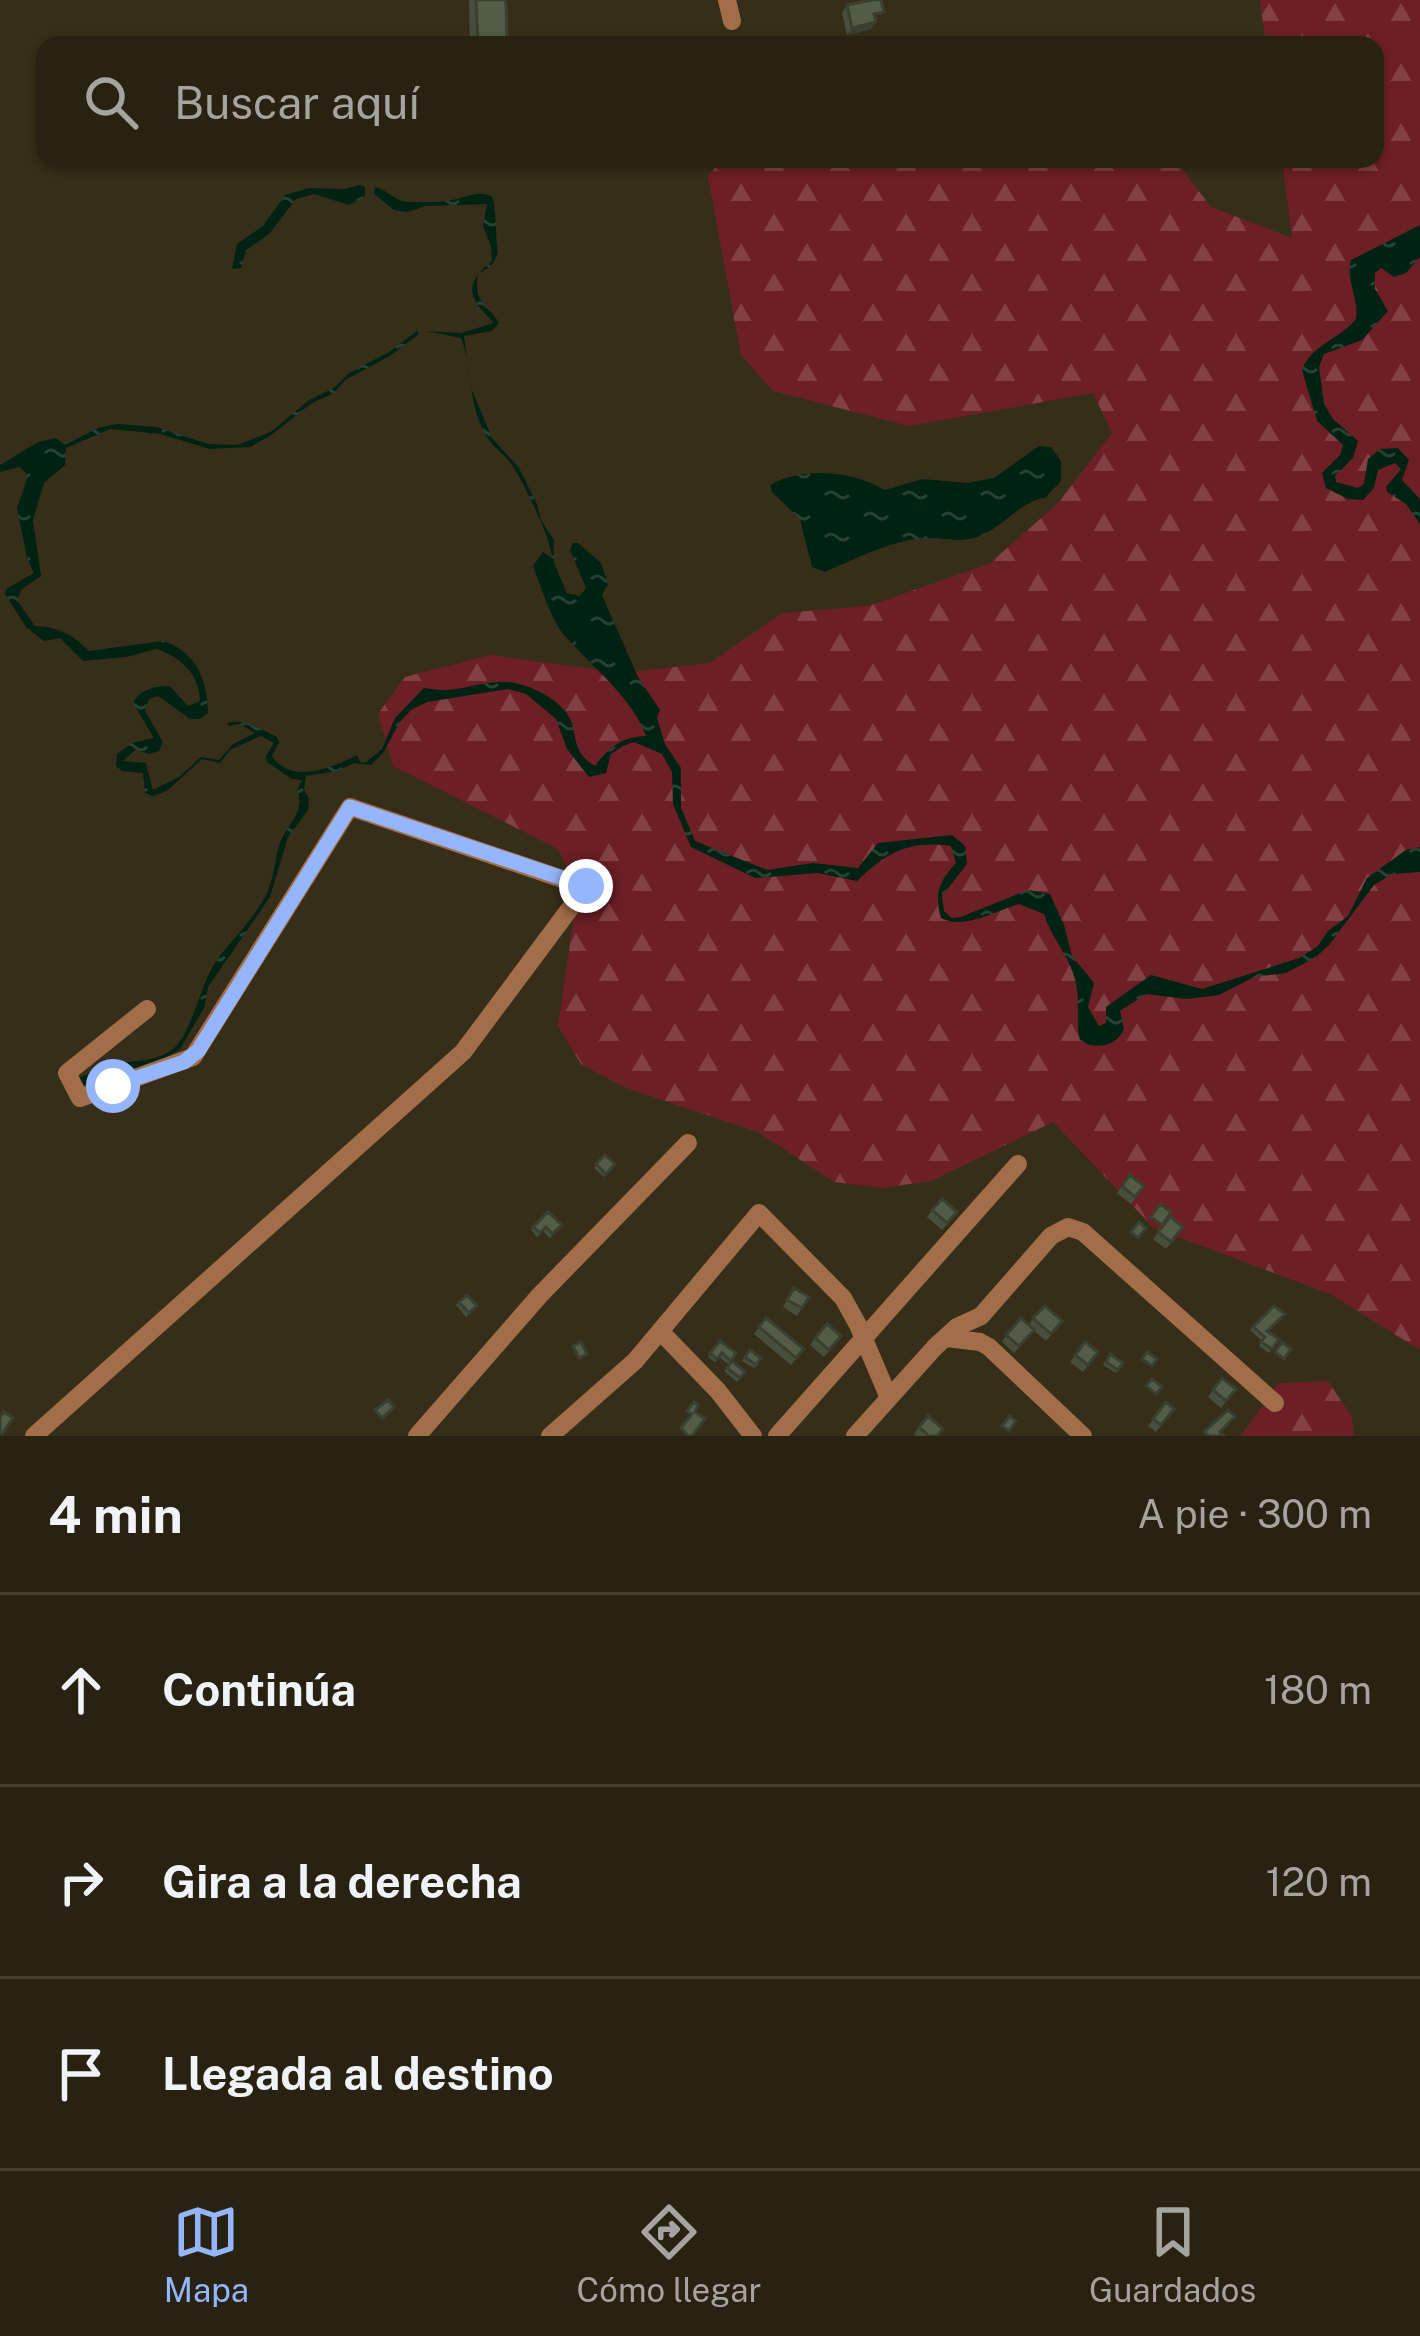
<!DOCTYPE html>
<html lang="es">
<head>
<meta charset="utf-8">
<style>
	:root { --surface:#282212; --page:#302a1b; --text:#f1f3f6; --muted:#a5a49f; --line:#443f32; --accent:#95b6fd }
	body { margin:0; font-family:"Public Sans",sans-serif; background:var(--page); color:var(--text) }
	.stop { position:absolute; width:36px; height:36px; margin:-27px; border:9px solid #95b6fd; border-radius:50%; background:#fff }
	.stop.end { background:#95b6fd; border-color:#fff; box-shadow:0 3px 12px #0008 }
	.list { margin:0; padding:0; list-style:none }
	h2 { display:flex; justify-content:space-between; align-items:center; height:156px; margin:0; padding:0 48px; font-size:51px }
	h2 small { font-size:39px; font-weight:400; color:var(--muted) }
	.list li { display:grid; grid-template-columns:78px 1fr auto; gap:36px; align-items:center; box-sizing:border-box; height:192px; padding:0 48px; border-top:3px solid var(--line) }
	.list b { display:block; font-size:45px; white-space:nowrap }
	.list em { font-size:39px; font-style:normal; color:var(--muted) }
	.icon { flex:none; width:66px; height:66px; fill:none; stroke:currentColor; stroke-width:2; stroke-linecap:round; stroke-linejoin:round }
	.map { position:relative; flex:none; width:1420px; height:1436px; overflow:hidden }
	.search { position:absolute; background:var(--surface); box-shadow:0 3px 9px #0004; left:36px; right:36px; top:36px; height:132px; display:flex; align-items:center; gap:30px; box-sizing:border-box; padding:0 42px; border-radius:24px; color:var(--muted); font-size:45px }
	.sheet { height:732px; background:var(--surface) }
	nav { display:flex; justify-content:space-around; align-items:center; box-sizing:border-box; height:168px; border-top:3px solid var(--line); background:var(--surface); font-size:33px; color:var(--muted) }
	nav a { display:grid; justify-items:center; gap:6px }
	nav .on { color:var(--accent) }
	.map>svg:first-child { display:block }
</style>
</head>
<body>
<div class="map">
<svg width="1420" height="1436" viewBox="0 0 1420 1436">
	<defs>
		<pattern id="forest-firs" width="22" height="20" patternUnits="userSpaceOnUse" patternTransform="scale(3)"><rect width="22" height="20" fill="#6c1f25"/><path d="M5 1l3.5 6h-7zM16 11l3.5 6h-7z" fill="#824044"/></pattern>
		<pattern id="water-ripples" width="26" height="14" patternUnits="userSpaceOnUse" patternTransform="scale(3)"><rect width="26" height="14" fill="#002212"/><path d="M2 4q2-2 4 0t4 0M15 11q2-2 4 0t4 0" fill="none" stroke="#264234"/></pattern>
	</defs>
	<rect width="100%" height="100%" fill="#362e18"/>
	<path fill="url(#forest-firs)" d="M1260 0H1420V1350L1330 1294 1154 1228 1053 1122 931 1181 882 1188 834 1182 758 1132 624 1087 581 1064 558 1026 578 890 558 849 393 766 378 714 405 677 490 655 623 673 710 663 782 613 868 606 989 564 1058 503 1112 433 1093 393 909 426 773 391 741 355 708 177 721 159H1174L1211 207 1292 238 1282 159H1375V45H1266Z
		M1328 1381 1352 1417 1354 1436H1241L1279 1383Z"/>
	<path fill="url(#water-ripples)" d="M360 185 365 187V197L349 205 314 194 296 199 269 234 246 250 241 268 232 269 237 244 263 226 285 195 309 188 344 189Z
		M375 187C390 191 395 202 411 202 424 202 440 203 452 200 468 197 476 190 492 196 497 212 495 235 498 254L491 266 478 274C473 304 487 303 499 323L492 331 464 336 471 388 492 438 519 468 537 504 541 520 554 540V563L567 593 580 596 586 588 570 550 573 543H578L601 563 608 584 602 595 638 677 660 710 657 718 665 744 681 768V808L695 841 767 870 813 863 858 868 878 843 952 835 965 846 967 864 942 896 944 911 952 918 961 917 1028 890 1050 894 1064 925 1072 956 1094 983 1088 1007 1099 1026 1106 1023V1007L1151 975 1202 989 1299 958 1318 946 1328 931 1348 916 1367 878 1406 850 1420 847V872L1392 874 1374 885 1329 945 1316 957 1286 973 1254 977 1219 995 1187 999 1146 994 1120 1011 1124 1029C1117 1046 1095 1051 1080 1040 1075 1020 1081 1000 1075 979 1069 956 1051 937 1044 914L1019 904C996 911 964 930 941 918 934 894 939 881 956 863L951 846C907 840 887 853 857 881L818 873 755 878 691 847 673 804 672 772 662 754 634 742 623 746 611 754 606 773 589 777 567 749 556 719 526 694 508 689 427 702 411 710 400 722 383 753 371 765 354 763 337 771 306 776 304 790 309 798 308 810 288 837 270 897 208 987 204 1008 180 1049 154 1065 94 1076 81 1088 77 1078C89 1075 99 1068 111 1065 133 1059 153 1064 173 1049 192 1034 201 981 217 960 234 936 260 914 270 885 275 871 275 855 281 840 289 823 306 810 297 791L302 780 292 779 267 762 266 756 274 743 261 736 230 750 220 763 202 759 168 790 153 796 145 793 143 773 122 771 116 766 117 754 132 743 154 738 133 703C140 689 155 686 170 686L188 706 200 701C199 674 182 658 157 649L126 657 83 661 60 638 44 641 26 627 5 594 6 589 34 573 27 558 17 508 28 476 20 467 0 472V465L38 442 56 438 65 445 100 427 118 424 156 427 208 444 238 445 272 431 309 400 334 388 349 373 389 352 417 331 419 334 390 356 345 380 334 393 312 403 270 436 250 447 210 449 160 434 110 429 66 448 65 465 44 483 33 520 41 576 22 589 17 600 35 626C59 627 73 635 89 651L163 641C196 651 208 681 208 713L200 719H190L158 696 149 699 145 711 163 742 159 751 149 754 135 750 123 761 146 763 153 790 179 777 201 757 219 760 233 744 255 733 239 724 229 726 227 723C247 718 260 729 277 737L279 743 272 756C291 785 332 768 357 755L360 762 365 763 382 749 395 718 424 688C458 694 468 684 498 682 520 680 551 694 565 711 581 730 567 749 595 766 609 747 622 737 646 736 632 697 591 666 564 635 550 617 541 587 533 566L543 552 552 558C553 543 523 481 512 465 505 454 493 448 487 437 466 401 474 371 461 338L426 331 461 333 494 323C470 299 461 286 492 261L491 246 483 226 487 204 425 206 408 212 394 210 374 194Z
		M1420 225V257L1406 273 1394 277 1381 268 1375 273V289L1388 311 1362 340 1324 354 1319 367 1324 404 1333 419 1358 441 1353 458 1335 476 1336 482 1358 488 1364 484 1368 459 1380 449 1398 448 1409 460 1402 480 1420 499V524L1406 504 1387 492 1386 487 1401 469 1395 463 1378 470 1374 488 1363 500 1348 499 1326 488 1322 473 1340 455 1343 445 1317 421 1302 370C1311 345 1340 339 1356 319 1359 298 1345 278 1351 260Z
		M1039 446 1051 447 1061 461V481L1045 498C1021 501 1004 526 980 536 959 545 938 535 915 539 881 545 855 559 825 572L812 567 800 519 772 492 770 485C804 466 853 471 885 490L922 479 968 483 994 478Z"/>
	<g fill="none" stroke-linecap="round" stroke-linejoin="round">
		<path stroke="#a26e49" stroke-width="18" d="M727 0 732 21
			M660 1331 718 1391 753 1436
			M947 1338 980 1342 989 1347 1083 1436
			M34 1436 463 1052 586 887 350 807 193 1057 80 1098 67 1073 147 1009
			M417 1436 540 1295 688 1143
			M550 1436 635 1361 759 1213 843 1298 858 1325 889 1398
			M777 1436 1018 1164
			M855 1436 935 1347 957 1327 981 1316 1051 1236 1068 1227 1083 1232 1275 1403"/>
	</g>
	<path fill="#474f3c" d="M469 0H506L507 39 503 45H470Z
		M847 5 879 19 875 20 871 29 847 35 842 13Z
		M605 1155 615 1164 604 1177 594 1168Z
		M1130 1175 1144 1186 1131 1204 1117 1193Z
		M932 1210 957 1212 942 1230 927 1217Z
		M548 1212 559 1229 550 1238 543 1231 537 1237 531 1230Z
		M1170 1217 1183 1227 1166 1249 1153 1239Z
		M794 1288 809 1297 797 1316 783 1307Z
		M459 1302 477 1306 466 1317 456 1305Z
		M766 1318 804 1349 791 1365 754 1334Z
		M1033 1318 1057 1328 1046 1341 1033 1330 1014 1353 1002 1342 1006 1335 1029 1325Z
		M1253 1327 1268 1332 1279 1339 1269 1353 1259 1346 1262 1341 1250 1330Z
		M841 1336 824 1357 810 1345 815 1338Z
		M720 1341 736 1353 728 1364 719 1357 715 1362 708 1357Z
		M1085 1342 1098 1352 1083 1372 1070 1362Z
		M750 1350 761 1358 754 1368 742 1361Z
		M1110 1354 1123 1363 1116 1373 1103 1365Z
		M727 1368 745 1372 737 1382 724 1371Z
		M1222 1378 1236 1389 1221 1408 1208 1397Z
		M1166 1402 1174 1409 1156 1432 1148 1426Z
		M919 1427 938 1436H916L914 1434Z"/>
	<path fill="#3a4031" d="M876 22 871 29 847 35 852 28Z
		M507 39 503 45H475L478 41Z"/>
	<path fill="#535c46" stroke="#3a4031" stroke-width="3" d="M476 0H506L507 39 478 41Z
		M872 0H881L884 12 874 14 876 22 852 28 847 5Z
		M605 1155 615 1164 606 1174 596 1164Z
		M1130 1175 1144 1186 1135 1197 1122 1186Z
		M942 1199 957 1212 947 1223 932 1210Z
		M1160 1204 1171 1212 1162 1225 1151 1217Z
		M548 1212 562 1225 552 1234 546 1227 540 1233 533 1227Z
		M1170 1217 1183 1227 1171 1242 1158 1232Z
		M1139 1222 1146 1228 1138 1238 1131 1232Z
		M794 1288 809 1297 802 1308 787 1300Z
		M467 1295 477 1306 469 1313 459 1302Z
		M1045 1306 1062 1321 1051 1334 1033 1318Z
		M1274 1306 1285 1314 1267 1331 1279 1339 1272 1349 1261 1342 1265 1337 1253 1327Z
		M766 1318 804 1349 796 1358 759 1327Z
		M1021 1318 1034 1330 1019 1346 1006 1335Z
		M827 1324 841 1336 829 1350 815 1338Z
		M720 1341 736 1353 731 1361 722 1353 717 1359 710 1353Z
		M581 1342 587 1354 579 1358 573 1346Z
		M1085 1342 1098 1352 1088 1365 1075 1355Z
		M1282 1342 1291 1349 1284 1359 1275 1352Z
		M750 1350 761 1358 756 1365 745 1357Z
		M1147 1352 1157 1359 1152 1366 1142 1359Z
		M1110 1354 1123 1363 1118 1370 1106 1362Z
		M732 1361 745 1372 740 1378 727 1368Z
		M1222 1378 1236 1389 1226 1401 1213 1390Z
		M1152 1379 1162 1387 1156 1394 1146 1386Z
		M388 1400 394 1407 382 1418 375 1410Z
		M694 1402 698 1405 695 1412 705 1419 692 1436H688L681 1428 692 1414 687 1411Z
		M1166 1402 1174 1409 1161 1425 1153 1419Z
		M1228 1410 1235 1416 1220 1432 1224 1436H1209L1204 1432Z
		M4 1412 13 1418 2 1434 0 1433V1417Z
		M928 1416 943 1429 937 1436H929L919 1427Z
		M1010 1416 1016 1421 1009 1431 1002 1426Z"/>
	<g fill="none" stroke-linecap="round" stroke-linejoin="round">
		<path stroke="#95b6fd" stroke-width="15" d="M113 1086 184 1062 198 1051 350 807 586 886"/>
	</g>
</svg>
<div class="stop" style="left:113px;top:1086px"></div>
<div class="stop end" style="left:586px;top:886px"></div>
<div class="search"><svg class="icon" aria-label="search" viewBox="0 0 24 24"><circle cx="10" cy="10" r="6"/><path d="M15 15l6 6"/></svg>Buscar aquí</div>
</div>
<section class="sheet">
<h2>4 min<small>A pie · 300 m</small></h2>
<ul class="list">
<li><svg class="icon" aria-label="ahead" viewBox="0 0 24 24"><path d="M12 20V5M6 11l6-6 6 6"/></svg><div><b>Continúa</b></div><em>180 m</em></li>
<li><svg class="icon" aria-label="right" viewBox="0 0 24 24"><path d="M7 20v-9h11M14 6l5 5-5 5"/></svg><div><b>Gira a la derecha</b></div><em>120 m</em></li>
<li><svg class="icon" aria-label="arrive" viewBox="0 0 24 24"><path d="M6 21V4h12l-3 4 3 4H6"/></svg><div><b>Llegada al destino</b></div></li>
</ul>
</section>
<nav>
<a class="on"><svg class="icon" aria-label="map" viewBox="0 0 24 24"><path d="M3 6l6-2 6 2 6-2v14l-6 2-6-2-6 2zM9 4v14M15 6v14"/></svg>Mapa</a>
<a><svg class="icon" aria-label="directions" viewBox="0 0 24 24"><path d="M12 3l9 9-9 9-9-9zM9 14v-3h6M13 9l2 2-2 2"/></svg>Cómo llegar</a>
<a><svg class="icon" aria-label="saved" viewBox="0 0 24 24"><path d="M7 4h10v16l-5-4-5 4z"/></svg>Guardados</a>
</nav>
</body>
</html>
